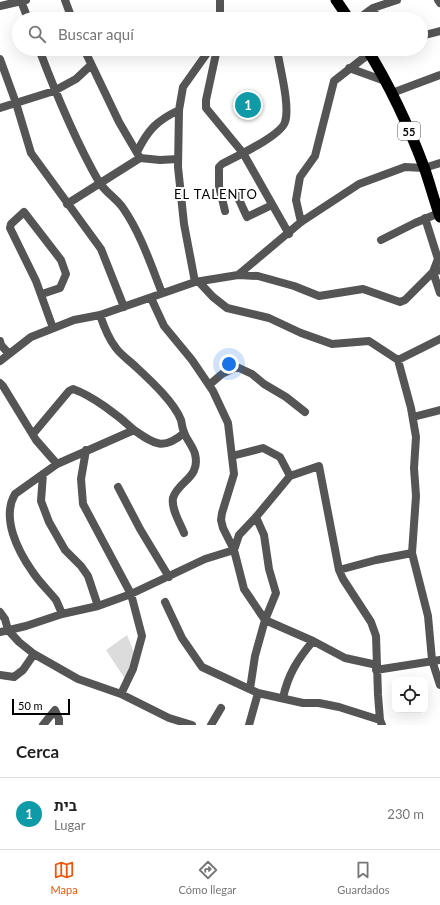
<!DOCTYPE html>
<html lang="es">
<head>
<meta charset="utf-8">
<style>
	:root { --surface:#fff; --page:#f2f2f2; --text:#222; --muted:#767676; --line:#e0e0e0; --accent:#ea580c }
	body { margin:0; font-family:Lato,Heebo,sans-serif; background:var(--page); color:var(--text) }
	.controls { position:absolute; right:12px; bottom:12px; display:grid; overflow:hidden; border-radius:8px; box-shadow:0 4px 16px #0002 }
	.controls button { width:36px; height:36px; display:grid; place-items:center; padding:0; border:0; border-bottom:1px solid var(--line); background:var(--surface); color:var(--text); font:20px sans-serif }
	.scale { position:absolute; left:12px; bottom:10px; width:58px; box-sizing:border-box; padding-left:4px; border:2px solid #000; border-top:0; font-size:11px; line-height:14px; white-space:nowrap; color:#000; -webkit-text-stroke:3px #fff; paint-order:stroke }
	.you { position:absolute; left:229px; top:364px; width:14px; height:14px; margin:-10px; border:3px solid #fff; border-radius:50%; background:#1a73e8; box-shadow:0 0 0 6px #1a73e833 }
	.badge { display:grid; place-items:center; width:26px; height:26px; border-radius:50%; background:var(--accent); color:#fff; font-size:13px; font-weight:700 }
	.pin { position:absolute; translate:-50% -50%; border:2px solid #fff; box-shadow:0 1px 4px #0006 }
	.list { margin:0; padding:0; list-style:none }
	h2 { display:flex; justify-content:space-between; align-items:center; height:52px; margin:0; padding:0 16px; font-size:17px }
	h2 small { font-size:13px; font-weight:400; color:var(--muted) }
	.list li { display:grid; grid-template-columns:26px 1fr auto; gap:12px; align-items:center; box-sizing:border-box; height:72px; padding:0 16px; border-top:1px solid var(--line) }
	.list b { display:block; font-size:15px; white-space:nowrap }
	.list p { margin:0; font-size:13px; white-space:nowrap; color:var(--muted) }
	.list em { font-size:13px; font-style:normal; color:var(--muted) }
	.icon { flex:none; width:22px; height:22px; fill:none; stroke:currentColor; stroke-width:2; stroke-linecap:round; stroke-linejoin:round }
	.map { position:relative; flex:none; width:440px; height:725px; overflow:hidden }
	.search { position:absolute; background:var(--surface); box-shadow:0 4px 16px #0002; left:12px; right:12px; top:12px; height:44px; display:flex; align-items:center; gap:10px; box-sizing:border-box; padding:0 14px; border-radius:22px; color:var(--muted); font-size:15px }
	.sheet { height:124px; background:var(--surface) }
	nav { display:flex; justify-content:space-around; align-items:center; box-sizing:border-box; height:56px; border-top:1px solid var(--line); background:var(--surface); font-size:11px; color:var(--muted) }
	nav a { display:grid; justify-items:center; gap:2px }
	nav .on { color:var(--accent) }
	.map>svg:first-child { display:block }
</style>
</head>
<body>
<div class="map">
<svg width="440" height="725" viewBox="0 0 440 725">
	<rect width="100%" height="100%" fill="#fff"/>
	<path fill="#dcdcdc" d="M127 635 135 655 125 679 106 650Z"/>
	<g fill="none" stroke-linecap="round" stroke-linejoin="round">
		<path stroke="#555" stroke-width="8" d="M65 0 72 19
			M438 0 440 3
			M21 1 28 19
			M0 6 26 0
			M373 8 377 19
			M220 19V0
			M358 19 373 8 397 0
			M421 36 440 31
			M39 49C56 94 75 140 99 182 106 193 116 198 123 208 141 234 151 265 162 293
			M84 49 119 122 140 158
			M217 49 206 100V108L243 153 289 234
			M0 59 16 103 31 153 101 249 124 307
			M349 68 385 81
			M392 93 440 75
			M0 108 54 91 76 79 91 65
			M137 152C148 130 156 121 179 110
			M221 197 236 193 247 217 272 205
			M67 204 140 158 160 160 178 159
			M225 211 219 186V167L222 164C235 157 281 136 285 122 290 107 281 72 278 55
			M425 218 438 259 433 272 440 293
			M301 222 296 200 300 177 315 156 334 81 370 53 379 49
			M381 240 415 223 439 213
			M238 275 301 222 359 184 405 167 424 168 440 163
			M195 282 184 224 178 167 179 110 183 87 210 49
			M199 282 213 297 227 308 269 318 301 333 332 344 369 341 398 360 411 408 416 437 414 468 416 496 412 553 428 616 432 660 440 685
			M42 294 60 288 66 274 61 260 24 212 11 224 10 228 36 281 53 328
			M151 298 164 326 192 360 213 391 228 423 234 474 222 513 221 520 223 528 234 550 244 589 265 620 313 641 345 658 377 665
			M100 315C104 327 108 338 116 348 121 355 130 361 136 367 150 380 174 402 181 420 182 424 182 428 184 432 186 439 193 446 195 454 201 478 178 481 173 498 171 509 180 523 184 533
			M0 341 1 345 9 354
			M398 360 440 339
			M0 361 31 337 74 320 100 315 195 282 238 275 258 276 294 286 319 296 363 289 400 302 405 300 433 272 440 270
			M0 383 3 386 36 440 57 464
			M209 385 222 374 237 367 252 374 264 384 286 397 305 412
			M413 417 440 410
			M33 434 69 391 73 389C93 396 119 416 134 430
			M86 450 81 479 83 504 131 594 142 636 133 669 121 694
			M232 456 263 448 280 457 290 476
			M43 474 41 501 49 522 65 550 81 566 88 576 98 606
			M118 487 140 529 169 577
			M339 570 376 560 412 553
			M165 602 182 638 202 667 258 693 303 703H319L339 707 380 720
			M0 612 5 619 8 630 19 642 34 654 78 679 121 694 169 718 192 725
			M62 614C60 609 58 604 56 600 48 590 39 582 32 571 18 551 1 518 15 494L57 464 134 430C154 444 163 451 184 433
			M0 632 26 626 62 614 98 606 131 594 205 559 234 550 239 535 256 517 290 476 319 466 339 570 343 579 371 622 376 636 378 695 380 720 382 725
			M376 670 440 660
			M0 675 14 677 23 670 34 654
			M250 689 255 656 265 620 276 593 269 569 264 535 256 517
			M283 698C288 674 298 659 313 641
			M43 725 55 710 59 719V725
			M211 725 221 708
			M249 725 258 693"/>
		<path stroke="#000" stroke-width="11" d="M336 0 349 19
			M367 49C390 86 409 127 424 167 430 184 434 200 440 217"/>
	</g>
	<g text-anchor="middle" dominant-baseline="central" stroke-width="4" stroke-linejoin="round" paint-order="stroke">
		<rect fill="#fff" stroke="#4c4c4c" stroke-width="1" x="398" y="122" width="22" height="18" rx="3"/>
		<g font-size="11" font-weight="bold" fill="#000">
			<text x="409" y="131">55</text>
		</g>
		<g font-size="13" letter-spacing="1" fill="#000" stroke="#fff">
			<text x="216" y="194">EL TALENTO</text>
		</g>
	</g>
</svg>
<div class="controls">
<button><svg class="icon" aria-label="locate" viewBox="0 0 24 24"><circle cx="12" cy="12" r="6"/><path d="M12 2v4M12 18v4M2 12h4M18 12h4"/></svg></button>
</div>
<div class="scale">50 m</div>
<div class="you"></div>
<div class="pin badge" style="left:248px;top:105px;background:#0f9aa8">1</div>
<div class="search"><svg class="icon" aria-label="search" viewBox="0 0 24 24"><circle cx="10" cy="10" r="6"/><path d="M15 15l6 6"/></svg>Buscar aquí</div>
</div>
<section class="sheet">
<h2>Cerca<small></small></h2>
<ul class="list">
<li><span class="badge" style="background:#0f9aa8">1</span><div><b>בית</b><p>Lugar</p></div><em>230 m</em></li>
</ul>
</section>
<nav>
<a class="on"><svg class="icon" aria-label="map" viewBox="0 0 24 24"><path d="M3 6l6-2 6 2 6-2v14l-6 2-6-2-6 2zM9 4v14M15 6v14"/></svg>Mapa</a>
<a><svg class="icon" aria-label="directions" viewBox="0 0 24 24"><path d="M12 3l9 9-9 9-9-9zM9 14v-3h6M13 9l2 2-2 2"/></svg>Cómo llegar</a>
<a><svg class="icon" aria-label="saved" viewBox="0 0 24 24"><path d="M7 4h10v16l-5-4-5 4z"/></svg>Guardados</a>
</nav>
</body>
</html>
